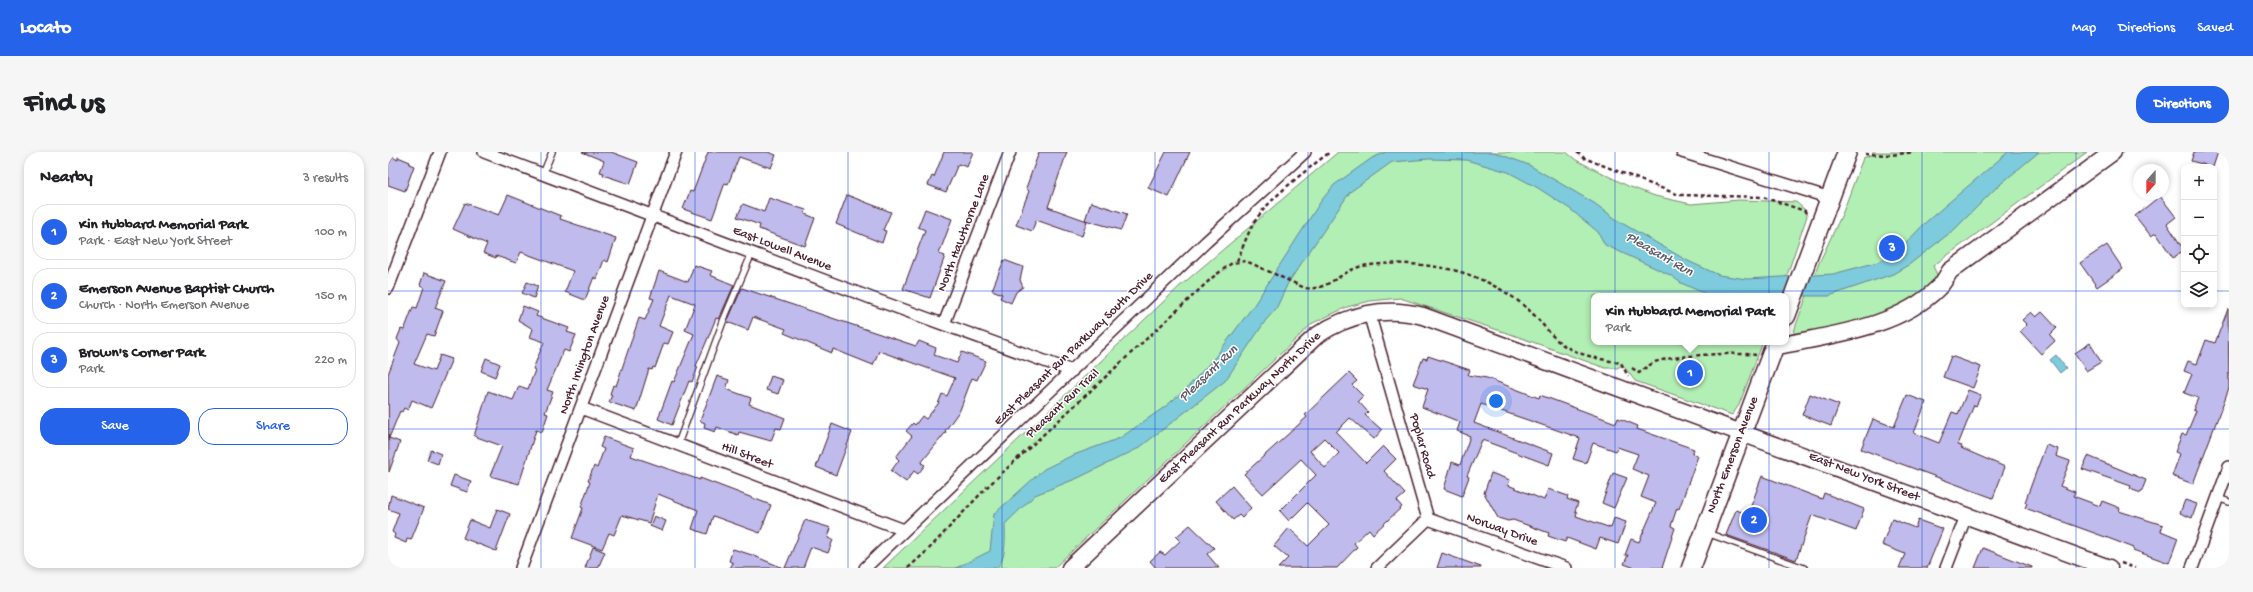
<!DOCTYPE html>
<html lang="en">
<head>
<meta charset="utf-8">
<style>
	:root { --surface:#fff; --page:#f6f6f6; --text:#202124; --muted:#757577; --line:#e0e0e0; --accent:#2563eb }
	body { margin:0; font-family:"Gochi Hand",sans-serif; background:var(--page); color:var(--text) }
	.controls { position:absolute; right:12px; top:12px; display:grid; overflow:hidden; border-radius:8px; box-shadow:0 2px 6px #0003 }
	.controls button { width:36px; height:36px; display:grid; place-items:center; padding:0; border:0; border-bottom:1px solid var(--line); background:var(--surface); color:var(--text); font:20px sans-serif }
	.compass { position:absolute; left:1745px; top:12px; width:36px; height:36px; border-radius:50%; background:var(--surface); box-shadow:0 2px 6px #0003; rotate:201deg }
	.you { position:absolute; left:1108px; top:249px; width:14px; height:14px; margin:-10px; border:3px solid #fff; border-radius:50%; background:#1a73e8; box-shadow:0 0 0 6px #1a73e833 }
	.badge { display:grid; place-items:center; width:26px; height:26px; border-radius:50%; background:var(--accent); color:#fff; font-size:13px; font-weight:700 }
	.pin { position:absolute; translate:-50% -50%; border:2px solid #fff; box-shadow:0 1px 4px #0006 }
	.popup { position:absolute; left:1203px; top:141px; width:198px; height:52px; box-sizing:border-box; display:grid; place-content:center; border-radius:8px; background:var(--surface); filter:drop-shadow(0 1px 3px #0005); font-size:13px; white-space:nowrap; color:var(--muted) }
	.popup b { font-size:15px; color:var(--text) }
	.popup::after { content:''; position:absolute; left:50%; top:100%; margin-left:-8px; border:8px solid transparent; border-top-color:var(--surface) }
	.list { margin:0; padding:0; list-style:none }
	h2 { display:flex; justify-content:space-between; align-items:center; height:52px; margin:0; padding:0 16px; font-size:17px }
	h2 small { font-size:13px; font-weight:400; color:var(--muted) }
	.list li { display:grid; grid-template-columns:26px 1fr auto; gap:12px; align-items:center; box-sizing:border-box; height:56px; margin:0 8px 8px; padding:0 8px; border:1px solid var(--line); border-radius:16px }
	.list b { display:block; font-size:15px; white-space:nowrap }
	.list p { margin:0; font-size:13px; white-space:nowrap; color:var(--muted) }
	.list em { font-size:13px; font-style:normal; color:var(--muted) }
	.actions { display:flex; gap:8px; padding:12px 16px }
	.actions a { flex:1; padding:9px 0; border:1px solid var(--accent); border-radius:16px; text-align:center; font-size:14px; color:var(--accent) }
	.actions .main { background:var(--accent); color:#fff }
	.icon { flex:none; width:22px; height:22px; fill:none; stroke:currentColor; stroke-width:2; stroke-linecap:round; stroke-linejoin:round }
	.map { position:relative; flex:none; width:1841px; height:416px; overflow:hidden; border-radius:16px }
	header { display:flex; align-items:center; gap:24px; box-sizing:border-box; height:56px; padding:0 20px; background:var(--accent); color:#fff }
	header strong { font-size:19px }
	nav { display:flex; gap:22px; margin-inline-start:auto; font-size:14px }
	.intro { display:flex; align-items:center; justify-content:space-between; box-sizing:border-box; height:96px; padding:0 24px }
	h1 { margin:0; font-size:28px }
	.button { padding:10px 18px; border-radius:16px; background:var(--accent); color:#fff; font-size:14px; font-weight:700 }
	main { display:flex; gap:24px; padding:0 24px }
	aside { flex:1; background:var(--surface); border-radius:16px; box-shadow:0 2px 6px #0003 }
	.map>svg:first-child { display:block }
</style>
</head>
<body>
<header>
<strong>Locato</strong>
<nav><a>Map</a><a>Directions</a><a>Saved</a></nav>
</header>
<div class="intro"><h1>Find us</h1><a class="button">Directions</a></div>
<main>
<aside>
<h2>Nearby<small>3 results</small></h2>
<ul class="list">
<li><span class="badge">1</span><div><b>Kin Hubbard Memorial Park</b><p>Park · East New York Street</p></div><em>100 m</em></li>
<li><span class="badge">2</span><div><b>Emerson Avenue Baptist Church</b><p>Church · North Emerson Avenue</p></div><em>150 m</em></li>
<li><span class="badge">3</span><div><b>Brown's Corner Park</b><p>Park</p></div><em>220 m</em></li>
</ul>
<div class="actions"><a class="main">Save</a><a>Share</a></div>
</aside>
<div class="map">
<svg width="1841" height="416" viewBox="0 0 1841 416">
	<rect width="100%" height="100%" fill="#fff"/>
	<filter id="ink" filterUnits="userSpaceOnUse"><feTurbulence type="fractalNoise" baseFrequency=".025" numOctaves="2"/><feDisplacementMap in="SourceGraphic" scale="8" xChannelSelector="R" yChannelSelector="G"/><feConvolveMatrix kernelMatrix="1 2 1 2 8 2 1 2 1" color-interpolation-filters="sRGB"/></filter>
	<g filter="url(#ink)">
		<path fill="#b2efb4" stroke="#7e8770" d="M950 0H1178L1188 8 1240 34 1267 44 1303 52 1351 48 1408 50 1416 57 1419 64 1392 144H1206V190H1375L1351 253 1344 263 1247 229 1235 213 1229 216H1217L1125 183 1012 146 982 149 959 155 925 171 666 416H495L792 134Z
			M1484 0H1699L1545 114 1552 129 1509 158 1458 177 1408 183 1406 180 1408 173 1431 111 1455 60 1475 6 1486 2Z"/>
		<path fill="#7dcbdc" stroke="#698695" d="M998 0H1106L1141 13 1206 51 1232 70 1300 109 1331 123 1359 127 1445 122 1490 110 1513 96 1538 70 1620 0H1651L1609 35 1567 77 1522 112 1505 122 1441 144H1383L1358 141 1320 143 1293 131 1282 123 1217 93 1210 80 1182 57 1150 36 1120 20 1078 8 1041 7 1004 10 962 40 900 131 888 157 878 168 837 229 751 296 690 326 647 343 617 372C617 384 619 409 608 416H568L602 399 606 362 656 317 683 304 732 286 778 254 798 237 828 204 866 153 933 49 946 33 984 6Z
			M1668 203 1678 216 1672 221 1662 208Z"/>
		<path fill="#bfbbed" stroke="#4a1f2b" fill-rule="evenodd" d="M194 0H223L250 10 242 32 215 23 216 21 212 20 216 9Z
			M320 0H380L388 3 383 16 351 5 340 32 337 31 324 67 295 57 302 39 305 40Z
			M556 0H585L579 15 570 12 558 40 540 33 544 24 546 25Z
			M651 0H679L660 55 699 69 694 84 648 68 644 79 628 73 641 39 638 36Z
			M778 0H802L781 45 760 36Z
			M1806 0H1830L1825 15 1803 9Z
			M4 5 10 8V5L22 10 21 12 26 14 17 39 0 33V14Z
			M120 43 173 64 172 67 228 86 220 110 216 108 209 127 206 125 197 148 177 140 185 119 133 100 128 111 108 104V106L95 101 99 92 65 77 77 51 111 63Z
			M459 43 503 60 495 78 498 79 494 91 448 72Z
			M1772 44 1788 65 1779 72 1796 98 1785 106 1768 81 1763 84 1747 64Z
			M381 46 418 58 417 62 427 66 417 94 371 77 372 73 349 65 355 52 376 60Z
			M703 50 739 62 733 78 697 68Z
			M537 57 564 67 551 102 557 104 542 146 515 137 537 78 530 75Z
			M1719 93 1735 117 1709 135 1692 111Z
			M616 108 635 115 632 128 635 135 628 140 623 151 612 146 614 142 604 138Z
			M306 113 324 119 322 123 346 133 331 167 328 166 320 186 308 214 310 215 304 230 301 229 284 273 270 267 284 229 286 230 306 182 297 178 307 152 283 143 271 174 285 180 280 192 276 191 267 216 265 215 264 218 261 217 248 259 221 250 224 243 222 242 225 233 228 234 251 166 257 168 266 147 262 146 271 119 300 130Z
			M36 121 58 129 47 156 55 159 46 184 39 182 26 212 46 219 52 203 64 207 43 256 24 248 20 258 16 256 14 260 12 259 1 286 12 290 1 320 0 222 12 191 9 187 13 177 16 178 17 176 25 155 29 156 36 135 32 133Z
			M139 130 150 134 146 146 134 141Z
			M354 136 528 194 531 189 548 196 546 203 569 211 574 200 598 209 589 228 584 226 572 258 557 279 558 280 533 311 537 313 530 322 526 319 518 330 503 319 511 308 508 305 524 284 518 279 525 271 527 273 534 264 538 267 550 252 554 242 559 244 567 226 491 199 485 213 445 197 444 201 396 181 398 177 365 165 360 178 339 170Z
			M135 154 150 160 148 164 181 176 179 180 188 183 181 200 176 198 159 238 165 240 157 261 160 262 154 280 148 278 131 332 102 324 114 294 86 284 100 239 125 248 131 234 140 237 147 218 145 217 156 190 142 185 145 177 130 168Z
			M1840 157 1841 236 1805 332 1784 324 1792 302 1787 300 1794 282 1798 283 1808 259 1805 258 1810 246 1796 241 1804 222 1796 219 1800 209 1809 212 1818 188 1827 191Z
			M1643 160 1648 165 1654 160 1669 176 1662 183 1667 189 1653 202 1632 179 1639 173 1634 168Z
			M1702 191 1713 210 1698 219 1687 201Z
			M1040 204 1082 218 1080 223 1099 226 1151 246 1152 243 1228 271 1230 266 1250 274 1249 277 1306 297 1304 302 1310 304 1291 357 1289 356 1283 374 1287 376 1274 416H1247L1236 412 1240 403H1237L1243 387 1251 390 1268 351 1253 345 1261 324 1244 317 1250 302 1229 295 1228 299 1205 291 1198 311 1185 307 1192 286 1093 252 1086 271 1165 301 1161 313 1094 288 1079 324 1081 325 1074 344 1056 337 1064 310 1072 313 1082 284 1069 279 1072 270 1034 255 1040 237 1025 232 1035 206 1039 207Z
			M1563 204 1593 215 1585 236 1555 225Z
			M98 206 112 212 107 225 93 219Z
			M961 221 969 229 964 233 975 244 970 249 980 260 977 263 994 278 986 287 962 266 948 280 978 311 995 294 1008 307 996 319 1017 342 1009 349 1014 355 985 382 981 377 966 391 969 395 949 416H890L900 406 886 394 901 376 920 394 941 373 919 351 901 369 892 359 928 323 913 307 875 342 856 322 919 265 917 263ZM936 286 951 301 937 316 922 299Z
			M329 224 341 228 338 237 363 246 361 252 397 266 393 277 388 276 383 289 351 280 350 283 329 275 327 280 316 276 317 271 312 269Z
			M383 224 395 228 390 242 378 238Z
			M1580 238 1593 243 1588 254 1586 253 1570 293 1574 294 1573 296 1617 315 1605 346 1473 297 1485 267 1506 275 1519 243 1538 250 1526 281 1551 291 1564 260 1570 262Z
			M1422 242 1451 253 1443 274 1414 263Z
			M444 272 464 280 448 323 428 315Z
			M216 285 246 296 243 304 312 328V326L383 353 372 381 325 364 319 382 304 377 310 358 270 342 261 371 234 363 226 383 221 381 214 397 184 386 195 356 193 355 202 330 200 329 206 314 209 316 216 297 212 295Z
			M1658 293 1670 297 1668 304 1682 309 1672 334 1687 340 1685 344 1712 354 1714 349 1732 356 1731 359 1775 373 1773 379 1790 386 1781 411 1745 398 1746 396 1720 386 1637 356 1639 351 1637 350Z
			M43 298 53 302 50 312 39 308Z
			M1700 304 1758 328 1753 341 1742 337 1743 334 1694 317Z
			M1103 321 1122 328 1120 333 1156 348 1160 337 1180 344 1179 347 1190 351 1187 359 1189 360 1188 364 1223 376 1226 366 1238 370 1230 392 1212 386 1208 397 1179 386 1177 390 1160 384 1161 381 1125 368 1120 369 1110 366 1096 341Z
			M1225 321 1239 326 1226 356 1214 351Z
			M66 323 83 329 79 340 62 334Z
			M1374 324 1434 347 1436 341 1476 357 1468 379 1424 363 1408 408 1338 383 1348 358 1360 362Z
			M844 334 863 356 854 366 851 363 845 368 828 349Z
			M3 343 36 356 23 388 19 387 18 391 6 386 7 382 4 380 11 361 0 357Z
			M1797 348 1809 352 1804 366 1792 361Z
			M109 357 122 362 108 399 75 386 82 368 102 376Z
			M266 364 278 369 274 379 262 374Z
			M1504 367 1527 376 1530 368 1555 377 1539 416H1511L1517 402 1494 393Z
			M417 368 443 376 440 386 445 388 440 401 423 395 415 416H397Z
			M802 373 826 396 819 402 831 416H768L762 409 772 400 777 403 792 389 788 385Z
			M205 395 217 400 210 416H197Z
			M1595 396 1644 415V416H1587Z
			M345 397 364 403 395 416H342L345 411 341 409Z
			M1054 401 1093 415V416H1049Z"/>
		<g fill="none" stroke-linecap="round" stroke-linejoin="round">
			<g stroke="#4a1f2b" stroke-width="8">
				<path id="lane" d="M155 22 164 0
					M290 292 336 167 364 101
					M1830 346 1841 350
					M1319 381 1416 416"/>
			</g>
			<g stroke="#4a1f2b" stroke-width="14">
				<path id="street" d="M96 0 483 146 684 219
					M1294 0 1442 46
					M0 136 52 0
					M981 161 1040 367
					M556 172 622 0
					M193 256 516 378
					M1040 367 1178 416
					M133 416 288 0
					M477 416 818 90 917 0
					M989 416 1040 367
					M1558 416 1578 364
					M1804 416 1841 315"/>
			</g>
			<g stroke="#4a1f2b" stroke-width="19">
				<path id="secondary" d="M1386 195C1439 183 1509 177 1550 136 1555 132 1558 125 1562 119L1725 0
					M682 416 928 184C960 162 998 154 1035 164L1721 416"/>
			</g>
			<g stroke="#4a1f2b" stroke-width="21">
				<path id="primary" d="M1398 164 1459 0
					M1303 416 1388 190"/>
			</g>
			<path stroke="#4a1f2b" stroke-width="2.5" stroke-dasharray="4 3" stroke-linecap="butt" d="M1189 0 1196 6 1291 43 1375 45 1417 59 1419 64
				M1477 2 1503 3 1526 0
				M849 109C856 93 861 76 872 62 887 42 921 16 942 0
				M1244 216 1251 221C1256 217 1261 213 1267 210 1287 203 1347 200 1368 203
				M1733 411 1747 416
				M520 416 539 399 599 335 825 125 844 111 858 109 917 136C939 140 954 118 975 114 1005 109 1040 112 1069 119 1097 127 1125 142 1145 162 1154 171 1161 181 1170 189 1187 203 1212 207 1233 211L1240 224"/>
			<use href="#lane" stroke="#fff" stroke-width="5.5"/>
			<use href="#street" stroke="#fff" stroke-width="11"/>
			<use href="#secondary" stroke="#fff" stroke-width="16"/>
			<use href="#primary" stroke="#fff" stroke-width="18"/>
		</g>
	</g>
	<path fill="none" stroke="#1d4ed8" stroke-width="1" stroke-opacity="0.55" d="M153 0V416M307 0V416M460 0V416M614 0V416M767 0V416M920 0V416M1074 0V416M1227 0V416M1381 0V416M1534 0V416M1688 0V416M0 139H1796M1826 139H1841M0 277H1841"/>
	<g text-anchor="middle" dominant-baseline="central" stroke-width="3" stroke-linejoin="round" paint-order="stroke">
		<g font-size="13" fill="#4a1f2b" stroke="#fff">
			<text transform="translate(576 81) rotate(-69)">North Hawthorne Lane</text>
			<text transform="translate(394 97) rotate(21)">East Lowell Avenue</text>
			<text transform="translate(686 197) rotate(-44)">East Pleasant Run Parkway South Drive</text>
			<text transform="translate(197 203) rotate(-70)">North Irvington Avenue</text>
			<text transform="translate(675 252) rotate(-43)">Pleasant Run Trail</text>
			<text transform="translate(852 256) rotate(-43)">East Pleasant Run Parkway North Drive</text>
			<text transform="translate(1034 294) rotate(74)">Poplar Road</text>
			<text transform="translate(1345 303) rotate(-69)">North Emerson Avenue</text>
			<text transform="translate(359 304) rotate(21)">Hill Street</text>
			<text transform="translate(1476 325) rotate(21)">East New York Street</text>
			<text transform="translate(1114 378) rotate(20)">Norway Drive</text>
		</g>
		<g font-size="14" font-style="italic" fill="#5c5b69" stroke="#fff">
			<text transform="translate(1271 103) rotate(30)">Pleasant Run</text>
			<text transform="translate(821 222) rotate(-44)">Pleasant Run</text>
		</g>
	</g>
</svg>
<div class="controls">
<button>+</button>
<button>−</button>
<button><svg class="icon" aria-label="locate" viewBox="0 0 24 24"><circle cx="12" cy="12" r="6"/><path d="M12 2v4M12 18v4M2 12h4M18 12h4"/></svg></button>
<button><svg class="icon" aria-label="layers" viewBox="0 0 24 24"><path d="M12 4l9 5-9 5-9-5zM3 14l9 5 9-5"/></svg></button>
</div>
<svg class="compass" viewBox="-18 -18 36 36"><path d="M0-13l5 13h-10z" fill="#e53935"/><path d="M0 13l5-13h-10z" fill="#757577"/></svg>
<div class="you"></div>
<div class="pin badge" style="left:1302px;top:221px">1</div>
<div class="popup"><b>Kin Hubbard Memorial Park</b>Park</div>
<div class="pin badge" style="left:1366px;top:368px">2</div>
<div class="pin badge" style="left:1504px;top:96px">3</div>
</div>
</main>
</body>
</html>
